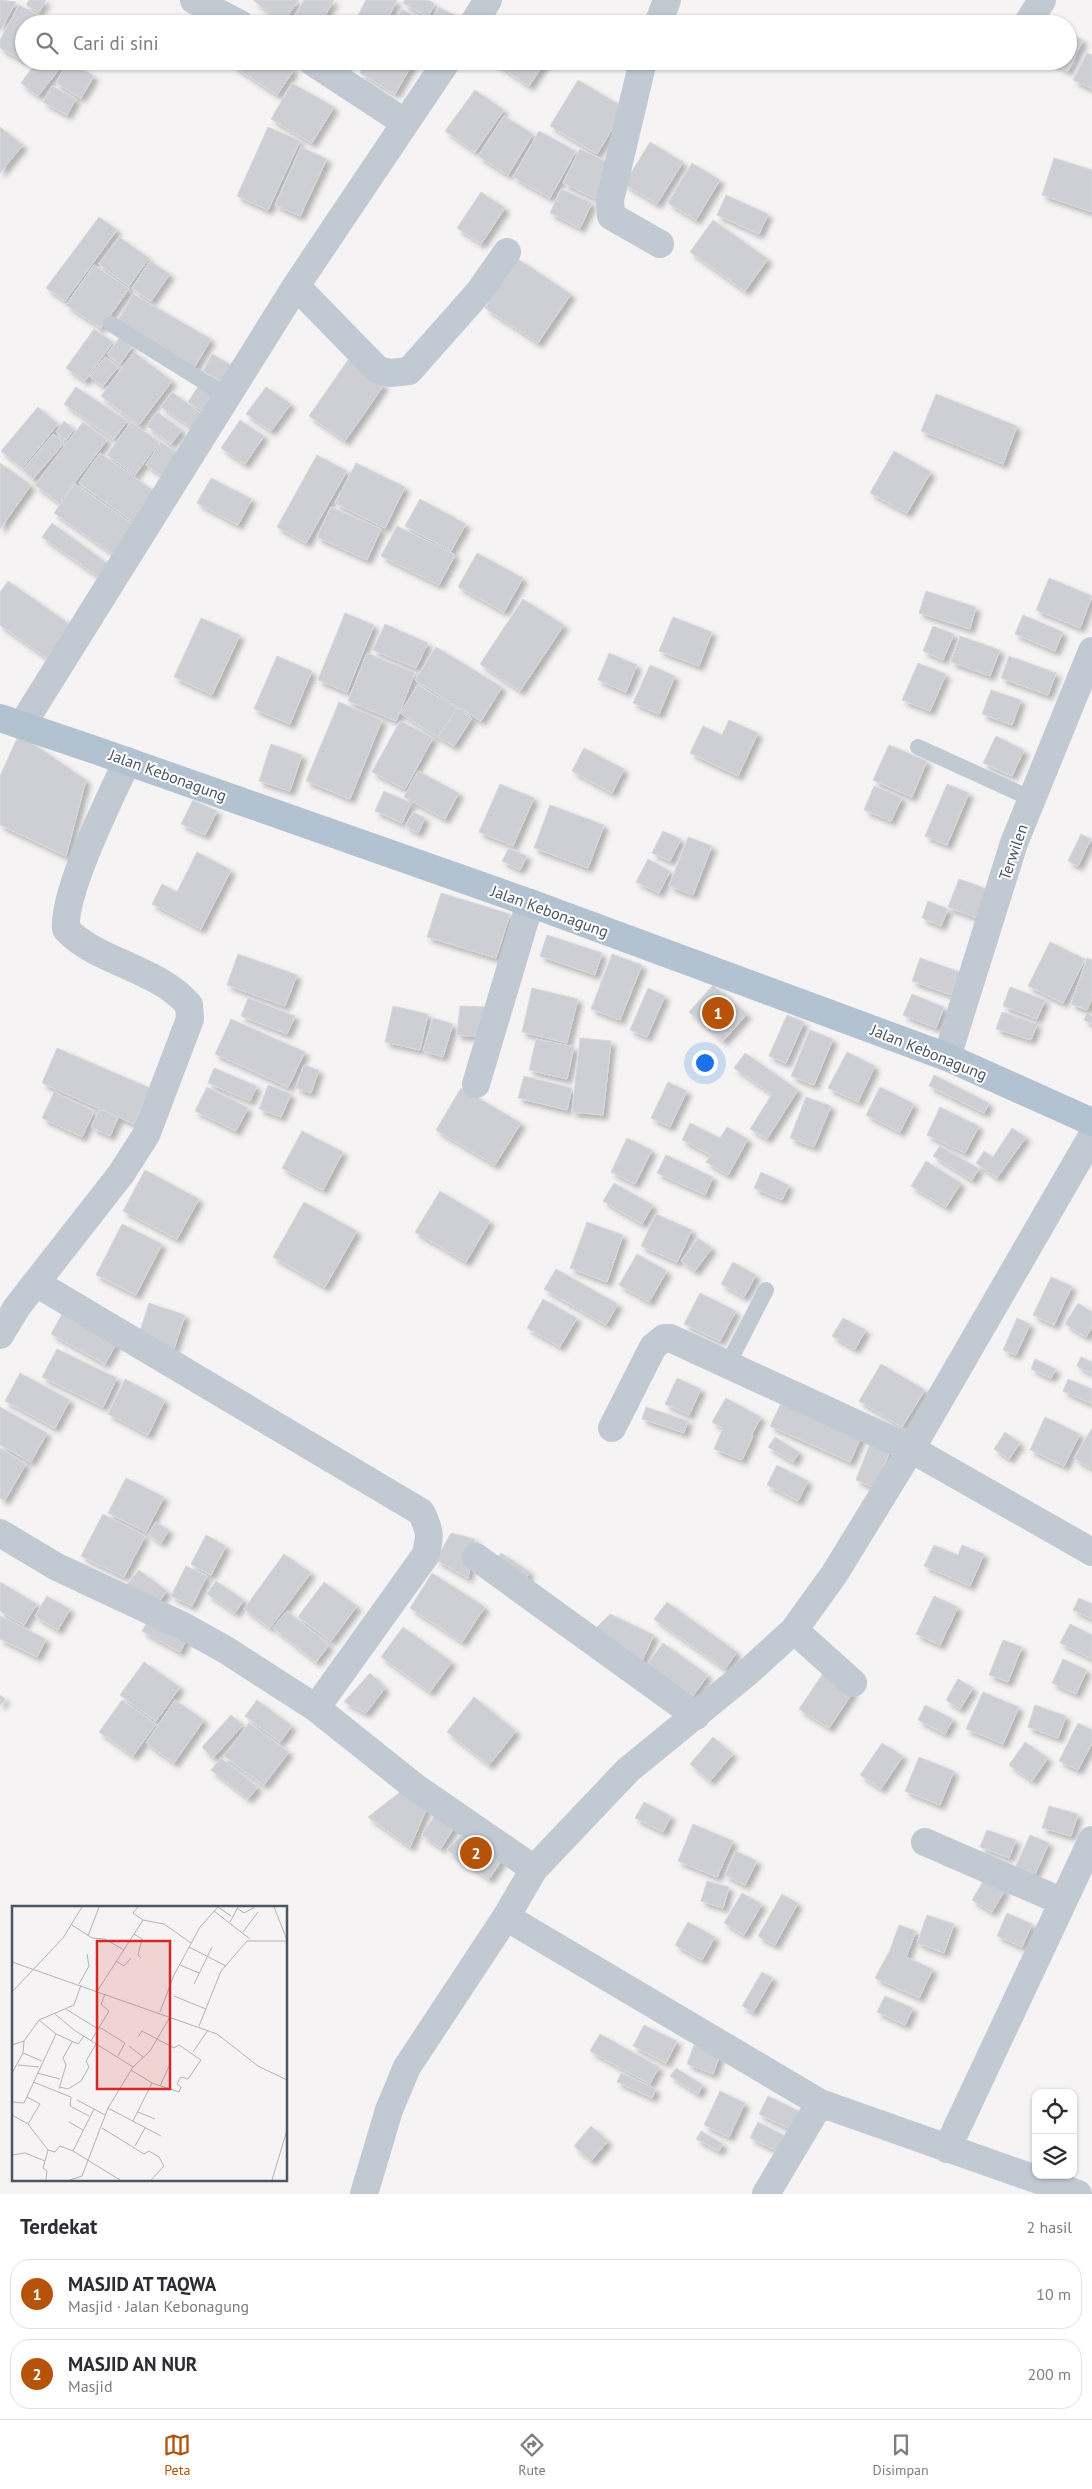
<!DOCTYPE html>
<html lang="id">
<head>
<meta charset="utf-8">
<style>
	:root { --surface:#fff; --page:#f7f7f7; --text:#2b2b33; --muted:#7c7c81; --line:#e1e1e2; --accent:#b45309 }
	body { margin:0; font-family:"PT Sans",sans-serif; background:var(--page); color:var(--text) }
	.controls { position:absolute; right:15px; bottom:15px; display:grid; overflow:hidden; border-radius:10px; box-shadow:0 1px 4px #0004 }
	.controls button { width:45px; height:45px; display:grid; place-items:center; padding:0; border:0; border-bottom:1px solid var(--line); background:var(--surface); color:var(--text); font:25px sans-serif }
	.you { position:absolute; left:704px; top:1062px; width:18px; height:18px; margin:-12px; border:4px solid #fff; border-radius:50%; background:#1a73e8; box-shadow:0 0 0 8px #1a73e833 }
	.badge { display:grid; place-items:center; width:32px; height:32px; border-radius:50%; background:var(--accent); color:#fff; font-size:16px; font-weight:700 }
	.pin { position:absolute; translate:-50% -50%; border:2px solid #fff; box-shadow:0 1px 5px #0006 }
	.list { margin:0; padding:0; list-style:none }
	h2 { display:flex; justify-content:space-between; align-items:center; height:65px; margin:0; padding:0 20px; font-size:21px }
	h2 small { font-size:16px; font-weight:400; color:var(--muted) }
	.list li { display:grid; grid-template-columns:32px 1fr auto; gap:15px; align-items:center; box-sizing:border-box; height:70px; margin:0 10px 10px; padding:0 10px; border:1px solid var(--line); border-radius:20px }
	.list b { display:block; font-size:19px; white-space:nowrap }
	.list p { margin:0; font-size:16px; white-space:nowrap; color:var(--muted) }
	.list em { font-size:16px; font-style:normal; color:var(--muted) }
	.icon { flex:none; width:28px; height:28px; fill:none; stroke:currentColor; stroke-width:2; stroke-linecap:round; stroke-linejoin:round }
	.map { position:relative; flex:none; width:1092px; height:2194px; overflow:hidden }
	.search { position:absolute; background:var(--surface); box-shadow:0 1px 4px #0004; left:15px; right:15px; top:15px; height:55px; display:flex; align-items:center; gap:12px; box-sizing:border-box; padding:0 18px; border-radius:28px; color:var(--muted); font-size:19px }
	.sheet { height:225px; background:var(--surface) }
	nav { display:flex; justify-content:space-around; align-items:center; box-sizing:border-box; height:70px; border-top:1px solid var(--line); background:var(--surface); font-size:14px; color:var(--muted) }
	nav a { display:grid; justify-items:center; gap:2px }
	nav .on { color:var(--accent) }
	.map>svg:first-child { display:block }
</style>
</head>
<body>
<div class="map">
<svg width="1092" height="2194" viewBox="0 0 1092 2194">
	<defs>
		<filter id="shadow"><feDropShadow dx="4.5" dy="4.5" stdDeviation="2.5" flood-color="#0004"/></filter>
	</defs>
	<rect width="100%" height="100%" fill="#f5f3f3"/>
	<path fill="#cdcfd5" stroke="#d7d9de" filter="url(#shadow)" d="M0 0 16 2 0 31Z
		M29 0H46L39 12 26 5Z
		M253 0H299L282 23Z
		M304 0H334L320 24H290Z
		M366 0H397L385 24H365L356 19Z
		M405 0H428L435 4 428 17 403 3Z
		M19 5 47 20 44 24H24V61L0 48V40Z
		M438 7 459 17 455 24H430Z
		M402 9 423 21 421 24H394Z
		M1068 33 1083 40 1068 71 1047 61H1068Z
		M1087 53 1092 55V89L1073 80Z
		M37 61H60L63 64 38 96 21 83Z
		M68 61 94 76 81 98 56 83Z
		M236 61H281L294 70 277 95 233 66Z
		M367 61H414L395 94 360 73Z
		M492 61H546L529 86Z
		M578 80 625 108 597 154 550 126Z
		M292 83 334 107 312 143 271 119Z
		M52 86 76 99 67 115 43 102Z
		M475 90 504 110 475 152 445 131Z
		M504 116 533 134 508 175 478 156Z
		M0 127 23 145 0 173Z
		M268 127 300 141 268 210 237 196Z
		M539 131 576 151 550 198 513 177Z
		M650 142 683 162 657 204 624 184Z
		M301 147 327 159 300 216 275 205Z
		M580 149 614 165 597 199 563 183Z
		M1054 158 1092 170V212L1042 195Z
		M692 163 720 180 696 220 668 203Z
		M561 189 592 203 580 228 550 213Z
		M481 192 505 208 481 244 457 228Z
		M726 195 768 214 759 234 717 215Z
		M99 217 117 230 65 301 46 288Z
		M713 220 768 259 745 291 690 252Z
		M119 237 149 258 129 286 99 264Z
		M518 259 571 294 538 343 485 308Z
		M150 261 170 274 151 301 132 288Z
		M94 265 129 289 101 328 66 305Z
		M133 294 211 339 194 368 116 324Z
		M94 329 113 342 85 381 66 368Z
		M120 337 132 347 120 364 107 354Z
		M134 352 172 381 139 425 101 396Z
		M212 354 233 366 224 383 203 371Z
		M105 357 118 367 103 386 90 377Z
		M348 360 384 385 345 441 309 416Z
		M201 382 221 395 209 415 188 402Z
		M76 387 127 421 114 439 64 404Z
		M266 387 291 404 271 431 246 414Z
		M172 392 205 416 195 430 161 407Z
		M936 394 1017 426 1003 464 921 431Z
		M38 407 58 424 22 468 1 451Z
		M157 412 182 430 171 444 147 426Z
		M240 420 264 436 245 464 221 448Z
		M64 421 74 429 66 440 56 432Z
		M83 422 107 440 59 503 35 485Z
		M131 422 159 442 135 475 107 455Z
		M53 434 64 443 33 479 23 470Z
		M161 442 179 454 164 477 146 465Z
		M894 451 931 472 907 513 870 493Z
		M100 453 157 493 135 523 79 483Z
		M317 455 347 471 306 543 277 527Z
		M0 463 31 485 0 529Z
		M356 463 405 487 385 528 335 503Z
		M211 478 252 499 238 525 197 503Z
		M75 484 141 530 120 559 54 513Z
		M420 499 466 524 451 551 405 526Z
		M331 507 381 529 367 560 317 537Z
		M52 523 111 566 102 579 42 537Z
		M397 526 455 555 439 585 381 556Z
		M477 553 523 578 504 612 458 587Z
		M1049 578 1092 596 1080 628 1036 610Z
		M8 581 71 625 47 658 0 625V592Z
		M926 591 976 607 970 629 919 613Z
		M523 599 564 625 520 691 480 664Z
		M345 613 374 625 347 692 318 680Z
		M1023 615 1063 632 1055 651 1015 634Z
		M673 617 712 632 699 666 659 651Z
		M201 618 240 635 212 695 174 677Z
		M385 624 428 643 416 668 373 650Z
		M933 626 954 634 943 660 923 651Z
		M960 636 1000 650 990 676 951 662Z
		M436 647 502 687 481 721 415 680Z
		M367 653 415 673 396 721 348 701Z
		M609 653 637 665 626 692 598 680Z
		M277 656 312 671 290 724 254 709Z
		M1009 656 1056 673 1048 695 1001 678Z
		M918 663 946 674 930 711 902 700Z
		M650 665 675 676 659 714 633 703Z
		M418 685 457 708 438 737 400 713Z
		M991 690 1021 700 1012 725 982 714Z
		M339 702 382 720 350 799 306 781Z
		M457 708 472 718 454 746 438 737Z
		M729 720 758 733 738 776 690 753 703 726 722 735Z
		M400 721 433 738 405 789 372 772Z
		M19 734 86 780 66 856 0 825V776Z
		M996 736 1024 750 1012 776 983 763Z
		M271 744 302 755 290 791 259 781Z
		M889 745 927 761 912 797 873 780Z
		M584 748 624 769 612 793 572 771Z
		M418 771 459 793 445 819 404 797Z
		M500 784 534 798 513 846 479 832Z
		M947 784 969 793 947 845 925 836Z
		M874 786 902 798 891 821 864 810Z
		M384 791 411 803 402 823 375 811Z
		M193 800 217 811 205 835 181 824Z
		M550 805 604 825 588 868 534 848Z
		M413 812 425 818 418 833 405 826Z
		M663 831 681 839 670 861 652 853Z
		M1081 834 1091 839 1078 866 1068 861Z
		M688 837 712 846 693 895 669 886Z
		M509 848 527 856 520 870 502 861Z
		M197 852 231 870 201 929 152 904 162 884 177 892Z
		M648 859 670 871 659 893 636 882Z
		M959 879 990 890 980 919 948 907Z
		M441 893 510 914 496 958 427 937Z
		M928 901 948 909 941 926 922 918Z
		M547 935 602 953 595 975 540 956Z
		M1050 942 1085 959 1063 1003 1028 986Z
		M238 954 297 975 285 1006 227 985Z
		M612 954 642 965 620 1020 591 1009Z
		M920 958 960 972 951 995 912 981Z
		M1087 958 1092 960V998L1087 1010 1071 1004Z
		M713 985 747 1014 723 1041 689 1012Z
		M1010 987 1045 1000 1037 1019 1003 1006Z
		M532 988 578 999 567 1043 522 1032Z
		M648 988 665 996 647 1037 630 1030Z
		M912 994 944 1007 936 1028 903 1015Z
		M248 998 295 1016 287 1034 241 1016Z
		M393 1006 428 1014 420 1050 385 1042Z
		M460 1006 486 1007 484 1037 457 1035Z
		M1002 1012 1037 1024 1031 1040 996 1029Z
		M1087 1013 1092 1016V1024L1084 1020Z
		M787 1015 804 1022 786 1063 769 1056Z
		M433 1018 453 1024 443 1057 423 1051Z
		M231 1019 305 1052 288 1087 215 1054Z
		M810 1030 833 1039 814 1085 791 1076Z
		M580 1038 611 1041 603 1115 572 1112Z
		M536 1039 574 1047 567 1079 529 1070Z
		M57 1048 150 1088 134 1124 42 1083Z
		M847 1052 875 1066 858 1102 828 1088Z
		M745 1053 798 1090 767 1139 750 1129 772 1094 734 1068Z
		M304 1065 319 1070 311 1093 296 1088Z
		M214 1068 257 1086 250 1101 208 1083Z
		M934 1075 989 1103 984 1113 929 1086Z
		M524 1076 572 1088 567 1110 518 1098Z
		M668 1082 687 1091 670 1127 651 1118Z
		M268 1085 291 1094 281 1117 259 1109Z
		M207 1087 248 1108 236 1131 195 1111Z
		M880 1087 914 1104 900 1132 866 1115Z
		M461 1088 521 1123 495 1165 436 1130Z
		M54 1092 94 1111 82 1137 42 1118Z
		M806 1097 831 1106 814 1147 790 1138Z
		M940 1107 979 1126 965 1153 927 1135Z
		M100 1109 118 1118 110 1136 91 1127Z
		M690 1123 720 1138 727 1127 748 1139 728 1175 706 1162 711 1155 682 1140Z
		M1012 1128 1026 1137 997 1178 976 1163 984 1151 993 1157Z
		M302 1131 343 1152 323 1190 282 1168Z
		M627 1138 652 1150 635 1184 611 1172Z
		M940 1146 979 1169 972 1180 933 1156Z
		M666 1155 713 1177 705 1195 657 1173Z
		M926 1161 961 1183 946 1207 911 1186Z
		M145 1170 199 1199 177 1239 123 1211Z
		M761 1172 789 1185 782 1200 754 1188Z
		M614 1183 653 1205 642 1224 603 1201Z
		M440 1191 490 1221 466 1262 415 1232Z
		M304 1202 357 1231 325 1287 273 1257Z
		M656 1214 692 1230 677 1262 641 1246Z
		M587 1222 623 1235 607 1282 570 1268Z
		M122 1224 162 1244 136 1295 96 1275Z
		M698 1238 712 1248 695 1271 681 1261Z
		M637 1254 667 1271 649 1302 619 1285Z
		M733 1262 756 1275 744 1297 721 1284Z
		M556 1269 618 1304 606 1325 544 1289Z
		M1051 1277 1072 1286 1054 1325 1033 1315Z
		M700 1293 736 1311 720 1341 684 1324Z
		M543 1299 577 1318 560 1347 527 1328Z
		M149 1303 185 1315 174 1349 138 1337Z
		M1078 1303 1092 1312V1327L1086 1337 1065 1324Z
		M66 1307 120 1337 105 1364 51 1334Z
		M843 1318 866 1330 855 1349 832 1336Z
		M1017 1318 1030 1324 1016 1355 1003 1350Z
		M57 1349 117 1378 103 1407 42 1377Z
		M1081 1357 1092 1362V1374L1077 1366Z
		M1035 1359 1056 1369 1051 1378 1031 1369Z
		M881 1364 925 1390 902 1427 859 1401Z
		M20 1373 70 1400 55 1428 5 1401Z
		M677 1378 701 1389 689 1415 665 1404Z
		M125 1379 165 1400 148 1435 108 1414Z
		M1068 1379 1092 1389V1404L1063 1391Z
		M786 1393 865 1428 850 1462 770 1426Z
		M726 1398 761 1417 751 1436H753L742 1460 714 1449 723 1428 712 1422Z
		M0 1407 47 1433 31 1462 0 1445Z
		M646 1407 688 1421 684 1433 642 1419Z
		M1045 1417 1080 1434 1064 1466 1030 1450Z
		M1092 1428V1469L1074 1458Z
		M1005 1432 1020 1443 1009 1459 994 1449Z
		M775 1437 799 1452 793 1462 768 1447Z
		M871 1441 891 1449 875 1488 856 1480Z
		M0 1448 26 1464 5 1500 0 1498Z
		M777 1465 808 1481 798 1501 767 1485Z
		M126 1478 164 1497 146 1532 108 1513Z
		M103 1514 145 1536 124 1577 81 1556Z
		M156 1522 169 1530 161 1543 148 1534Z
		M451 1533 475 1539 468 1578 436 1560Z
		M206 1535 226 1546 211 1575 191 1564Z
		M934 1545 958 1555 962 1545 984 1554 970 1586 924 1566Z
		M501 1553 530 1572 522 1584 494 1561Z
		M284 1554 311 1573 270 1628 244 1609Z
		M186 1566 207 1576 192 1606 171 1596Z
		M139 1570 167 1591 153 1610 125 1587Z
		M432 1573 485 1607 462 1642 410 1608Z
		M216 1581 244 1600 235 1613 207 1594Z
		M0 1582 37 1604 24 1625 0 1611Z
		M324 1582 357 1606 331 1641 298 1617Z
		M47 1596 70 1609 58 1630 35 1616Z
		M934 1596 958 1607 940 1645 916 1634Z
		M1079 1598 1092 1604V1619L1073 1610Z
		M667 1602 737 1652 725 1669 654 1619Z
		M287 1611 329 1645 316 1662 273 1628Z
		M152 1614 189 1634 180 1652 142 1631Z
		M610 1614 654 1635 640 1665 593 1631Z
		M0 1616 46 1639 37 1657 0 1639Z
		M1070 1624 1092 1635V1659L1060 1643Z
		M403 1627 452 1662 430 1692 381 1657Z
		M1003 1640 1022 1647 1008 1682 989 1675Z
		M663 1643 708 1675 685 1707 640 1674Z
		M1063 1659 1087 1670 1076 1694 1052 1683Z
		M144 1662 180 1687 156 1721 120 1695Z
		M824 1672 853 1692 829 1728 799 1709Z
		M370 1673 385 1688 366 1713 344 1702Z
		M958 1679 973 1688 960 1709 946 1700Z
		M983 1692 1019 1707 1003 1744 966 1729Z
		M0 1695 5 1699 0 1706Z
		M474 1697 516 1731 489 1765 447 1732Z
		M122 1700 156 1724 133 1756 99 1732Z
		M175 1700 204 1720 174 1763 146 1743Z
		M257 1700 292 1726 280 1742 245 1716Z
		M925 1705 953 1719 945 1734 918 1720Z
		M1035 1705 1066 1716 1058 1738 1028 1727Z
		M231 1715 243 1725 213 1758 202 1747Z
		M249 1723 289 1752 264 1785 224 1756Z
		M1078 1723 1092 1730V1743L1078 1770 1059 1761Z
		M713 1737 733 1754 710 1781 690 1764Z
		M1025 1742 1048 1758 1032 1781 1009 1765Z
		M882 1743 903 1756 881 1789 860 1775Z
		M919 1757 954 1771 940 1805 905 1791Z
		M221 1758 258 1787 248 1799 211 1770Z
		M404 1789 429 1803 410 1847 368 1817Z
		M644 1802 671 1816 663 1832 635 1818Z
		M1049 1806 1078 1814 1071 1836 1042 1828Z
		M438 1810 457 1823 441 1848 422 1835Z
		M693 1824 733 1841 717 1877 678 1861Z
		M467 1829 504 1857 489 1879 447 1850Z
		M987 1830 1016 1840 1009 1858 980 1847Z
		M1030 1835 1049 1843 1035 1874 1016 1866Z
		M736 1851 757 1861 745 1885 725 1875Z
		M985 1878 1005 1890 992 1912 972 1900Z
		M707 1881 729 1887 723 1908 701 1901Z
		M742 1893 762 1904 744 1935 724 1923Z
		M782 1894 798 1903 775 1945 758 1936Z
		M1007 1913 1032 1924 1022 1947 997 1936Z
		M927 1915 954 1924 944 1953 917 1943Z
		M688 1922 715 1937 702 1960 675 1945Z
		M899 1925 916 1931 906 1957 933 1969 919 1998 875 1978 890 1950Z
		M762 1972 773 1978 753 2012 742 2006Z
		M885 1996 913 2008 905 2025 877 2012Z
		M644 2025 677 2041 666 2063 633 2046Z
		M600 2034 659 2067 650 2084 590 2051Z
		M694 2045 720 2055 713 2074 687 2064Z
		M676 2068 703 2085 698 2094 670 2076Z
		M621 2073 656 2089 652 2098 617 2082Z
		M720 2091 745 2103 729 2137 704 2125Z
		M768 2096 805 2114 796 2132 759 2114Z
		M758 2122 787 2137 779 2152 750 2138Z
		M591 2126 608 2141 591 2161 574 2146Z
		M701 2131 723 2144 719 2151 696 2139Z"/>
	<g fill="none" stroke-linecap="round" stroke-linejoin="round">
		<path stroke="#c1cad2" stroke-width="16" d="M111 324 227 396
			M918 747 1032 799
			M728 1364 766 1290"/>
		<path stroke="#c1cad2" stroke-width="28" d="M194 0 240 24
			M473 24 488 0
			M658 24 667 0
			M1027 24 1042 0
			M311 61 404 122
			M643 61 610 200 611 216 660 244
			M296 286 378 370 390 373 409 371 479 292 507 252
			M22 725 296 286 447 61
			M947 1057 1014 843 1092 651
			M476 1084 530 903
			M36 1283 421 1512C430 1530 431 1537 425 1556L316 1708
			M0 1335 17 1307 121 1174 146 1135 190 1019 189 1005C156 967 96 962 66 929 63 891 110 799 127 761
			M612 1428 653 1347 664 1338H670L911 1449 1092 1552
			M0 1533 57 1567 183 1626 226 1650 316 1708 415 1787 534 1869
			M476 1557 696 1716
			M794 1630 853 1683
			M925 1842 1063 1902
			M506 1917 820 2103 1078 2194
			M947 2149 1092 1840
			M364 2194 389 2110 407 2067 506 1917 534 1869 628 1770 748 1672 794 1630 835 1573 911 1449 1092 1136
			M766 2194 820 2103"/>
		<path stroke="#b3c2d1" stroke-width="28" d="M0 718 95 750 530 903 947 1057 1092 1122"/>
	</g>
	<g text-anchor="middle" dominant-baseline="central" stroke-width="4" stroke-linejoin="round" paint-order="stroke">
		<g font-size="16" fill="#4a5661" stroke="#fff">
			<text transform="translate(168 775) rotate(20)">Jalan Kebonagung</text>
			<text transform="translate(1013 852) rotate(-71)">Terwilen</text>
			<text transform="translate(550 911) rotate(20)">Jalan Kebonagung</text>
			<text transform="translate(929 1052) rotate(22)">Jalan Kebonagung</text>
		</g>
	</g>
	<g transform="translate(12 1906)">
		<rect width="275" height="275" fill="#f5f3f3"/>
		<path fill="none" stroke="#b1b4b9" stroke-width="1" d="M206 1 219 10M262 1 275 34M225 2 232 7 243 1M202 5 238 33M131 14 152 18 179 37M218 16 226 1M60 19 80 32 93 33 112 44M231 26 246 6M122 28 130 33 126 49 129 52M76 30 87 1M177 41 214 60M104 55 112 60 119 52M0 56 205 128 246 160 275 174M168 59 187 67M67 78 77 60 75 48M182 78 200 41M86 84 131 14 121 7 126 1M0 86 51 32 70 1M162 90 194 103M54 103 86 123M148 106 162 69 188 21 206 1M43 108 62 124 121 161M27 114 44 128 66 138 72 130M187 120 209 65 235 35H275M87 121 113 137 106 150M79 135 97 105 89 98 93 88M0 139 12 135 27 114 62 99 69 79M117 140 131 151M181 146 196 124M11 147 30 155M6 159 27 161M119 164 140 177 167 186 169 181 165 178 169 171 176 173 189 154 167 139 162 142 130 125 126 131M0 167 11 147 12 135M25 167 48 173M21 176 59 191 58 200 77 210M148 180 159 156M48 181 56 183 69 175 77 161 74 155 84 138M47 183 54 159 51 152 60 136M15 191 28 198 16 218M65 194 93 209M1 196 12 197 44 128M96 202 149 230M126 206 143 213M0 209 16 218 36 244 31 262 35 265 34 274M121 215 140 177M57 216 71 224M90 222 132 248 137 245 147 251 152 260 139 274M123 240 133 222M36 244 43 246 48 240 61 245 108 274M61 245 82 203M0 249 13 247 33 255M58 274 70 270 96 202 121 161 138 145 158 111M260 274 275 224"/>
		<path fill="#d62828" fill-opacity="0.15" stroke="#d62828" stroke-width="2.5" d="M85 35H158V183H85Z"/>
		<rect width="275" height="275" fill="none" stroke="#4a5661" stroke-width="2.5"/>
	</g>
</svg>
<div class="controls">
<button><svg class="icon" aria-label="locate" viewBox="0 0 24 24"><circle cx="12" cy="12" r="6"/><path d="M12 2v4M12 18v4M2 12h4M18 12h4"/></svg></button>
<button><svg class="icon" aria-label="layers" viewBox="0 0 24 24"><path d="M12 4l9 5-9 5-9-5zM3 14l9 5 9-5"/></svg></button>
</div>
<div class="you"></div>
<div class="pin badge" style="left:718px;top:1013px">1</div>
<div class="pin badge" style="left:476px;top:1853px">2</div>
<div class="search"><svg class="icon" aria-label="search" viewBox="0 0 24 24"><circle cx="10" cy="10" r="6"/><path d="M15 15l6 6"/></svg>Cari di sini</div>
</div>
<section class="sheet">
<h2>Terdekat<small>2 hasil</small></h2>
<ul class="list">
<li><span class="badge">1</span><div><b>MASJID AT TAQWA</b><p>Masjid · Jalan Kebonagung</p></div><em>10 m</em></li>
<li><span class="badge">2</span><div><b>MASJID AN NUR</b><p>Masjid</p></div><em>200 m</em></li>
</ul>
</section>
<nav>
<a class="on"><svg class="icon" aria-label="map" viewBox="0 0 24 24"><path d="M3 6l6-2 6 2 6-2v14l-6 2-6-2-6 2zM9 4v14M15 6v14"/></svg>Peta</a>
<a><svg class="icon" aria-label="directions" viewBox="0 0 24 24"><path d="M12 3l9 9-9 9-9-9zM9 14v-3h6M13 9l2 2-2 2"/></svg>Rute</a>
<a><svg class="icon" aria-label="saved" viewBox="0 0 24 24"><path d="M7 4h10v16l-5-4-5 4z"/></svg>Disimpan</a>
</nav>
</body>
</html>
